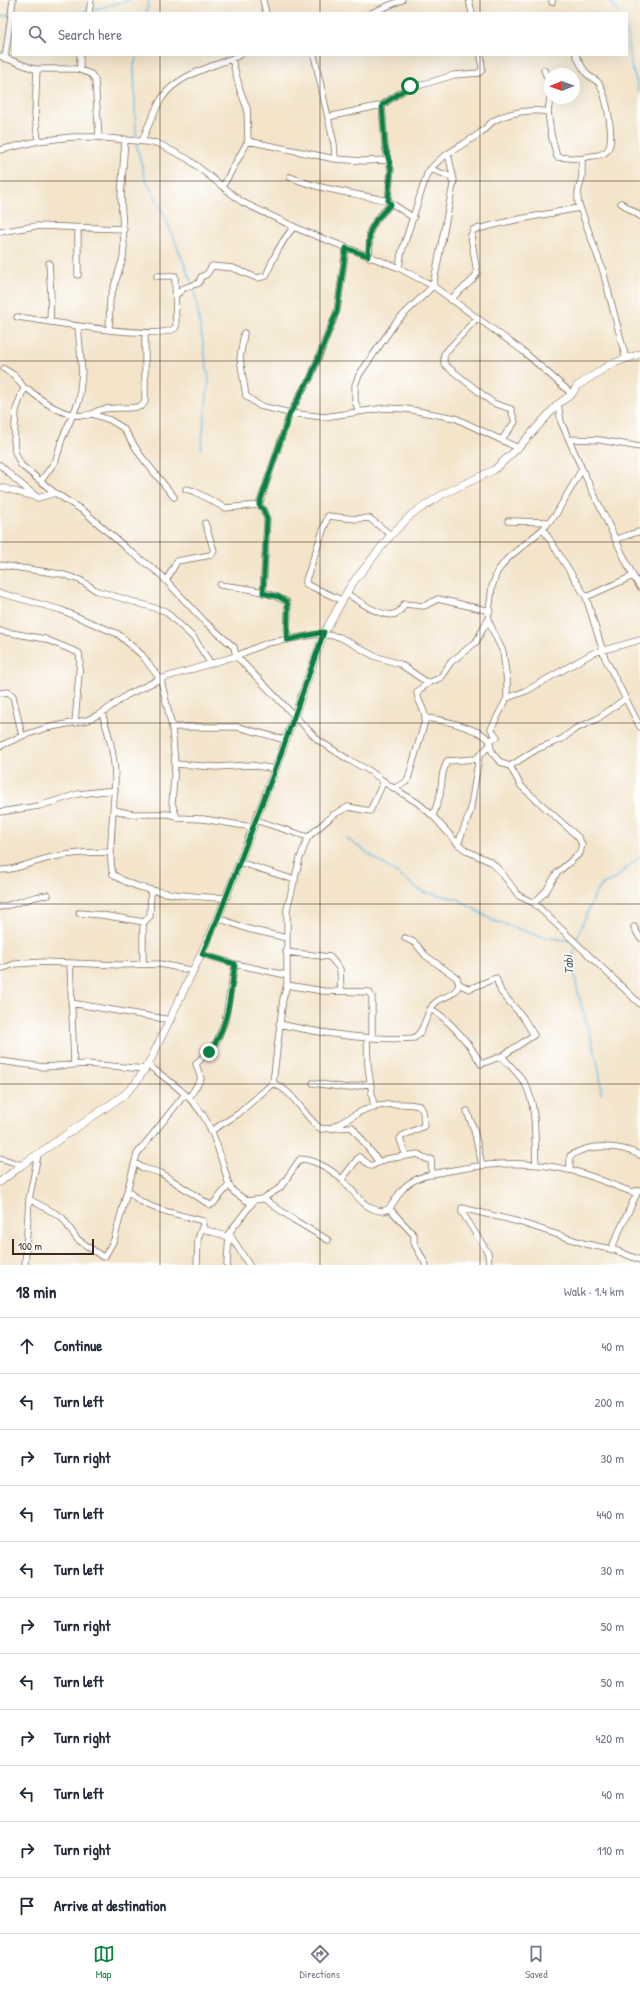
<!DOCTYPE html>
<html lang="en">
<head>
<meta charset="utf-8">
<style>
	:root { --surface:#fff; --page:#f6f6f7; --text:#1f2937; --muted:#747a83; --line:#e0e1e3; --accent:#0b8043 }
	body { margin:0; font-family:"Patrick Hand",sans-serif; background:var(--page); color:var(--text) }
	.compass { position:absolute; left:544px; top:68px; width:36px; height:36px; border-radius:50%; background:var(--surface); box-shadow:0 4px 16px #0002; rotate:269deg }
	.scale { position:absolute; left:12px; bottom:10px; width:82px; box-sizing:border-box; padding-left:4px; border:2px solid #3b2a1e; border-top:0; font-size:11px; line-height:14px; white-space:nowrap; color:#3b2a1e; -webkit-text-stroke:3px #fff; paint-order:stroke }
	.stop { position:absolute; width:12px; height:12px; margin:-9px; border:3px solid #0b8043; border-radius:50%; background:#fff }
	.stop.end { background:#0b8043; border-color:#fff; box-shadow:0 1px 4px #0008 }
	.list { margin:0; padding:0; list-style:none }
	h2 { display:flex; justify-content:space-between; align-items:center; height:52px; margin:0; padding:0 16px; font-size:17px }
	h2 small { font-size:13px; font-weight:400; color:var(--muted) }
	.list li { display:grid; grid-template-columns:26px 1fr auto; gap:12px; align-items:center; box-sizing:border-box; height:56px; padding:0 16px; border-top:1px solid var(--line) }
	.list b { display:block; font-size:15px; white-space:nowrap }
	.list em { font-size:13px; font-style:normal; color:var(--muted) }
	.icon { flex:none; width:22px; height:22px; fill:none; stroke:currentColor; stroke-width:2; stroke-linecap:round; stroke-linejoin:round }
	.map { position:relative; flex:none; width:640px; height:1265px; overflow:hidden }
	.search { position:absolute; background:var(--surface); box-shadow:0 4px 16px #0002; left:12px; right:12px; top:12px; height:44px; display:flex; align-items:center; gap:10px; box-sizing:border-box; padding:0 14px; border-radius:0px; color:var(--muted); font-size:15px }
	.sheet { height:668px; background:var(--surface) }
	nav { display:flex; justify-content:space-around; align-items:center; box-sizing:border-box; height:56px; border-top:1px solid var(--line); background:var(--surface); font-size:11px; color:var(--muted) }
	nav a { display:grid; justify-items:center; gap:2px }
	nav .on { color:var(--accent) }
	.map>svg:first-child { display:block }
</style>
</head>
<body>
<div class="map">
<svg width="640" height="1265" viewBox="0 0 640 1265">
	<rect width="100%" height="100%" fill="#fff"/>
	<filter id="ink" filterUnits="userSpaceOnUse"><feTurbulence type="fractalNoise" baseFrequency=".025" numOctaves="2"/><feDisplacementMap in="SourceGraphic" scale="8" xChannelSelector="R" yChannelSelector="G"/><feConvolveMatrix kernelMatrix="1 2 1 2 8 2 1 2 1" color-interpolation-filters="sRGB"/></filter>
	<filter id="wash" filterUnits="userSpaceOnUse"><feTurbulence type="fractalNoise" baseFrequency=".012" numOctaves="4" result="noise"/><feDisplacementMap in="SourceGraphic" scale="16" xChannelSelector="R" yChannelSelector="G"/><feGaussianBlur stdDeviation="0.9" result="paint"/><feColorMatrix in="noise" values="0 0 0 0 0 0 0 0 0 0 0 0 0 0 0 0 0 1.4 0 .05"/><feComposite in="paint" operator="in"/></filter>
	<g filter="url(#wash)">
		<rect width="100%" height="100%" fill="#f3e4ca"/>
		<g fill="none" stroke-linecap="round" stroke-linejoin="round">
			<path stroke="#67bee4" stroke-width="1.5" d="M609 0 619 13
				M92 10 130 0
				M46 13 80 12 88 10
				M146 13 149 0
				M0 16 10 15
				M627 30 628 45 631 65 640 93
				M136 140 134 65 137 55
				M136 143 145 178 163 212 194 288 209 380 201 448
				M346 838 423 892 458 899 492 920 539 936 571 941
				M576 940 595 894 603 884 615 879 640 856
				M575 945C567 992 602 1047 601 1094"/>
		</g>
	</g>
	<g filter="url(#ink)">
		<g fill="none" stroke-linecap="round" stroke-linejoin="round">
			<g stroke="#7b6b5a" stroke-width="7">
				<path id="minor" d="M263 0 266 13
					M469 0 472 13
					M552 2V0
					M89 13 91 0
					M371 13 402 0
					M80 55V70L91 74 95 80 99 137
					M314 55 334 144 335 159
					M576 55C579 61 582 68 587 74 591 79 597 79 600 85 606 96 616 141 607 151 600 158 589 154 582 159V177L578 192V202L603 271 626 359
					M0 56 34 69H80
					M5 59 13 0
					M232 59 240 90 247 108 248 141
					M37 69 35 115 38 141
					M544 70 550 85
					M550 98 548 112 551 134 557 157 582 159
					M382 105 385 146 388 160
					M328 117 382 105 410 86 421 85 454 75 479 73 482 70 481 55
					M142 141C148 126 154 111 162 98 179 73 214 67 240 55
					M0 150 38 141 72 137H96L157 143 188 159 242 202 301 230 399 268 433 286 523 351 572 394
					M430 169 452 177V181
					M290 177C320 190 355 193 388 201
					M223 186 248 141 335 159 364 161 388 160 391 169 388 201 414 218
					M621 203 640 216
					M78 228V275
					M0 232 36 226 124 229
					M369 257 370 231 376 220 391 204
					M49 263 51 296 50 321
					M399 268 401 254 427 174C440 154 462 147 480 133 486 129 490 122 497 119 511 112 532 109 548 112
					M176 295 184 288 199 283 201 277 207 274 212 266 233 268 257 278 266 276C273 258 281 241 294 227
					M451 300C458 289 472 285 477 273L471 236 473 230 515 220 579 208
					M17 317C42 320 164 343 176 327L175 276H157
					M477 318 444 354V364L493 403 511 409 515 422 502 439
					M109 330 110 299 123 258 124 246 121 197 125 139
					M244 333 240 359 246 396 260 406 290 413C298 402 301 389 310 379L337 311 346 248
					M4 369 14 375 25 389H28C44 403 69 421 92 414 95 413 97 410 100 410 112 407 125 409 137 407L142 406 145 402V333
					M25 389 22 393 16 410 14 440 15 452 21 465 55 493 85 512 126 548 160 574 204 621 234 647 236 656 318 740 349 760 370 771 387 784 418 803 433 816 458 844 467 851 491 862 501 872 519 896 534 903 640 1004
					M558 404 561 422 582 469 556 514 543 529 586 597 605 658 640 727
					M359 412 355 401V385L359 375 396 322 433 286 454 180 448 154
					M92 414 110 420 123 428 141 456 174 497
					M569 439 600 440 640 447
					M0 465 16 480 38 498
					M582 469 633 576 586 597
					M41 481 56 460 62 439 79 401 82 372 78 326
					M0 487 38 498 55 493
					M186 489 194 491 225 508 259 505
					M508 521 549 522
					M616 539 638 532
					M0 565 61 574 80 580 97 591 165 611 194 638 211 664
					M633 576 640 587
					M166 581 177 561 211 555 214 551 205 523
					M220 585C242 588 267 590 287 602L288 609 287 640
					M0 593 61 610 118 634 142 655 160 679
					M263 593 267 519 263 509 259 505 290 413 324 417 385 408 406 409 455 418 518 448
					M346 593C359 601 395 630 404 604L424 606 438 599 490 611
					M341 600 306 584V580L328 516 356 519 369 518 391 535
					M0 631 45 639 79 653 80 661 75 723
					M161 680 172 727 175 764
					M0 693 8 692 13 696 22 736
					M507 698 526 691 593 653 640 640
					M102 713C109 735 115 756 115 779 115 800 107 858 113 874 138 894 194 897 225 898
					M426 718C444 720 463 725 480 733 484 735 487 738 490 740L497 737 491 729 507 698V681L503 652 488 620
					M172 727H238L286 740
					M490 740C489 751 498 764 510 766L537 749 562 739 575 729 597 719 625 699
					M0 746 22 736 46 728 87 720 102 713 127 695 160 679 236 656 267 643 324 633 327 635 340 637 374 656 400 664 428 683
					M510 766 521 786 578 837 582 844 580 853 557 873 546 891 534 903
					M395 788 406 782 408 779 425 721C427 711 417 702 417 692L428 683 440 678 451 662 476 642 488 620 492 587 497 572 507 559 543 529
					M114 810 132 814H168L176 816
					M0 812 39 806 78 794 115 790
					M433 816 440 795 443 772 447 761 476 759 490 745
					M255 820 308 837
					M252 827 203 819 177 818 172 803 175 764 216 767 251 765 275 769
					M458 844 470 812 479 757
					M239 862 295 880
					M0 870C13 871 35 861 49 858 69 853 90 852 111 852
					M0 907C17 904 31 896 48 895
					M79 913 102 915 144 922
					M218 918 248 929 287 938
					M634 927 640 938
					M405 938 415 943 426 956 457 978 459 984 469 989 496 978 501 992 522 1016 534 1035 502 1056 481 1064C472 1047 448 1017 430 1009
					M286 952 330 957 340 969 341 991
					M202 954 235 964 286 975
					M70 963 74 1064
					M143 964V927L144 922 150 916 151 890
					M0 969 15 964 44 962 120 965 160 964 194 971
					M287 985 323 991 369 992 372 997V1038
					M71 1003 171 1020
					M279 1024C324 1034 369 1041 414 1038 424 1033 426 1014 433 1005 440 996 456 997 459 984
					M367 1038 368 1066 374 1108
					M502 1056C509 1065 518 1073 524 1082 538 1106 534 1138 536 1164
					M0 1061 44 1067 86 1064 146 1069
					M148 1065C168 1080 189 1094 203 1115 216 1136 222 1162 229 1185L234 1192 247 1201 262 1199 280 1188 300 1159C313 1159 331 1169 340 1178 353 1189 363 1210 382 1211 391 1212 396 1196 402 1190 406 1184 413 1181 419 1178 431 1173 447 1171 460 1169 497 1162 532 1161 569 1170 590 1174 611 1185 632 1192L640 1190
					M273 1083 283 999 287 985V909L300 858 308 837 333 815 348 807 370 811 384 781
					M313 1083 348 1088 370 1083
					M189 1098 201 1079 196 1064 216 1043 225 1021 235 964
					M467 1111 474 1130 482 1165
					M331 1128C341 1123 349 1118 358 1113 373 1104 403 1102 420 1106L423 1111 424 1126 402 1136 400 1139 406 1156
					M211 1131 238 1114 273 1083C296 1093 303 1116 321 1129L352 1127 379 1162
					M0 1158 22 1165
					M135 1163 143 1168 161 1173 210 1205 213 1204 229 1185
					M570 1170V1156C589 1143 620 1145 640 1155
					M342 1179 359 1157 371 1166 386 1159 418 1154 426 1159H431L432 1175
					M128 1190C142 1210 180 1214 203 1221V1229L229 1237
					M263 1198 294 1220 328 1240
					M29 1199 62 1217 77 1239 103 1257 105 1256 114 1240 137 1154 185 1094
					M389 1208 414 1235V1243L426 1265
					M229 1233 249 1265
					M611 1249 638 1191
					M25 1265 29 1199 38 1155
					M197 1265 198 1239 202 1227
					M227 1265 229 1233 253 1202
					M489 1265 488 1253 462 1212V1208L519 1222 586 1244 615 1250 640 1260"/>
			</g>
			<g stroke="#7b6b5a" stroke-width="8">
				<path id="tertiary" d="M0 1182 22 1165 124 1095 135 1084 151 1059 218 918 278 762 324 633 351 585 391 535 412 514 443 494 494 470 518 448 558 404 572 394 577 386 611 364 640 354"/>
			</g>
			<use href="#minor" stroke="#fff" stroke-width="5.5"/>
			<use href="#tertiary" stroke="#fff" stroke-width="7"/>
		</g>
	</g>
	<g fill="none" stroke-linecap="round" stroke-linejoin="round" filter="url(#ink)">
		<path stroke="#0b8043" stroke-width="5" d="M209 1052C229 1028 230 994 235 964L202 954 218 918 278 762 324 632 287 640 288 609 287 602 279 597 263 593 267 519 263 509 259 505 290 413C298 402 301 389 310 379L337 311 346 248 368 256 370 231 376 220 391 204 388 201 391 169 385 146 382 105 410 86"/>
	</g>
	<path fill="none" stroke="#3b2a1e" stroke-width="1" stroke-opacity="0.55" d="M160 0V13M320 0V13M480 0V13M160 55V1265M320 55V1265M480 55V1265M0 181H640M0 361H640M0 542H640M0 723H640M0 904H640M0 1084H640"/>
	<g text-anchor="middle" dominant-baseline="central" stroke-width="3" stroke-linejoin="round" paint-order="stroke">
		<g font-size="13" font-style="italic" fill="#4a5e63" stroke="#fff">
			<text transform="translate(568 965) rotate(-94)">Tabi</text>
		</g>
	</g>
</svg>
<svg class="compass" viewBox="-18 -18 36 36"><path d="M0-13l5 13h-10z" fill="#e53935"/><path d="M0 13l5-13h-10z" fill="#747a83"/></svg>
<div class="scale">100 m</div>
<div class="stop" style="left:410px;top:86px"></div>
<div class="stop end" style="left:209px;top:1052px"></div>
<div class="search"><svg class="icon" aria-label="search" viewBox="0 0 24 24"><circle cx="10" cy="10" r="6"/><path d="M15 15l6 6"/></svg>Search here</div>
</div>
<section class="sheet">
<h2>18 min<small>Walk · 1.4 km</small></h2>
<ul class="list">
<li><svg class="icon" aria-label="ahead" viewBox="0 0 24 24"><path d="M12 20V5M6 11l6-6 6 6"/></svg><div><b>Continue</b></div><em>40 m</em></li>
<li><svg class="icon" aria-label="left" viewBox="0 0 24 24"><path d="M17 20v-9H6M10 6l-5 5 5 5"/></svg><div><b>Turn left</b></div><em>200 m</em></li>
<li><svg class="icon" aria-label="right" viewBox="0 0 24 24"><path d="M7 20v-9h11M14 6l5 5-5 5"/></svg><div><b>Turn right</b></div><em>30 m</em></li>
<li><svg class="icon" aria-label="left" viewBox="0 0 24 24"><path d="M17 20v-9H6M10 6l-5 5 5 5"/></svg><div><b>Turn left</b></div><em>440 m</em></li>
<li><svg class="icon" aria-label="left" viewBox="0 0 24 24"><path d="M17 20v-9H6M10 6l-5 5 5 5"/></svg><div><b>Turn left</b></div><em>30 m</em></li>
<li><svg class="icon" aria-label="right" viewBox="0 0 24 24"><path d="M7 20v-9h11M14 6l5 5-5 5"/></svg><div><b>Turn right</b></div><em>50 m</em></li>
<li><svg class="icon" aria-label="left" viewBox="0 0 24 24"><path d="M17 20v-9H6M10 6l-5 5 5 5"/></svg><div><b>Turn left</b></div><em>50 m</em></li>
<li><svg class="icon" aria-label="right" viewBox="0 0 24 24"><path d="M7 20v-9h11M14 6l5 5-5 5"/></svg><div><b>Turn right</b></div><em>420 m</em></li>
<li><svg class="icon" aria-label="left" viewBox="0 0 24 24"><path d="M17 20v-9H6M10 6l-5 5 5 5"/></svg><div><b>Turn left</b></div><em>40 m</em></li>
<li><svg class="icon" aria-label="right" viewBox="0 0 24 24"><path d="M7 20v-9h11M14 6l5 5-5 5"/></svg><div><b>Turn right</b></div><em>110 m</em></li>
<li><svg class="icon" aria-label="arrive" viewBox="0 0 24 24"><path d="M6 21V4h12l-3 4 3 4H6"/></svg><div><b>Arrive at destination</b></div></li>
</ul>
</section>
<nav>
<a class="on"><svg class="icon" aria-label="map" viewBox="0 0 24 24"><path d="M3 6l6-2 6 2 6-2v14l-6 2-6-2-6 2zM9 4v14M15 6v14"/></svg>Map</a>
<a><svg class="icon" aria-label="directions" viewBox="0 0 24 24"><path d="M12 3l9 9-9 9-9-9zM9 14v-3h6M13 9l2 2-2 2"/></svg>Directions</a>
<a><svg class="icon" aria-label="saved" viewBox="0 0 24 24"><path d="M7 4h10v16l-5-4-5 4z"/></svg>Saved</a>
</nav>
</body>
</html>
